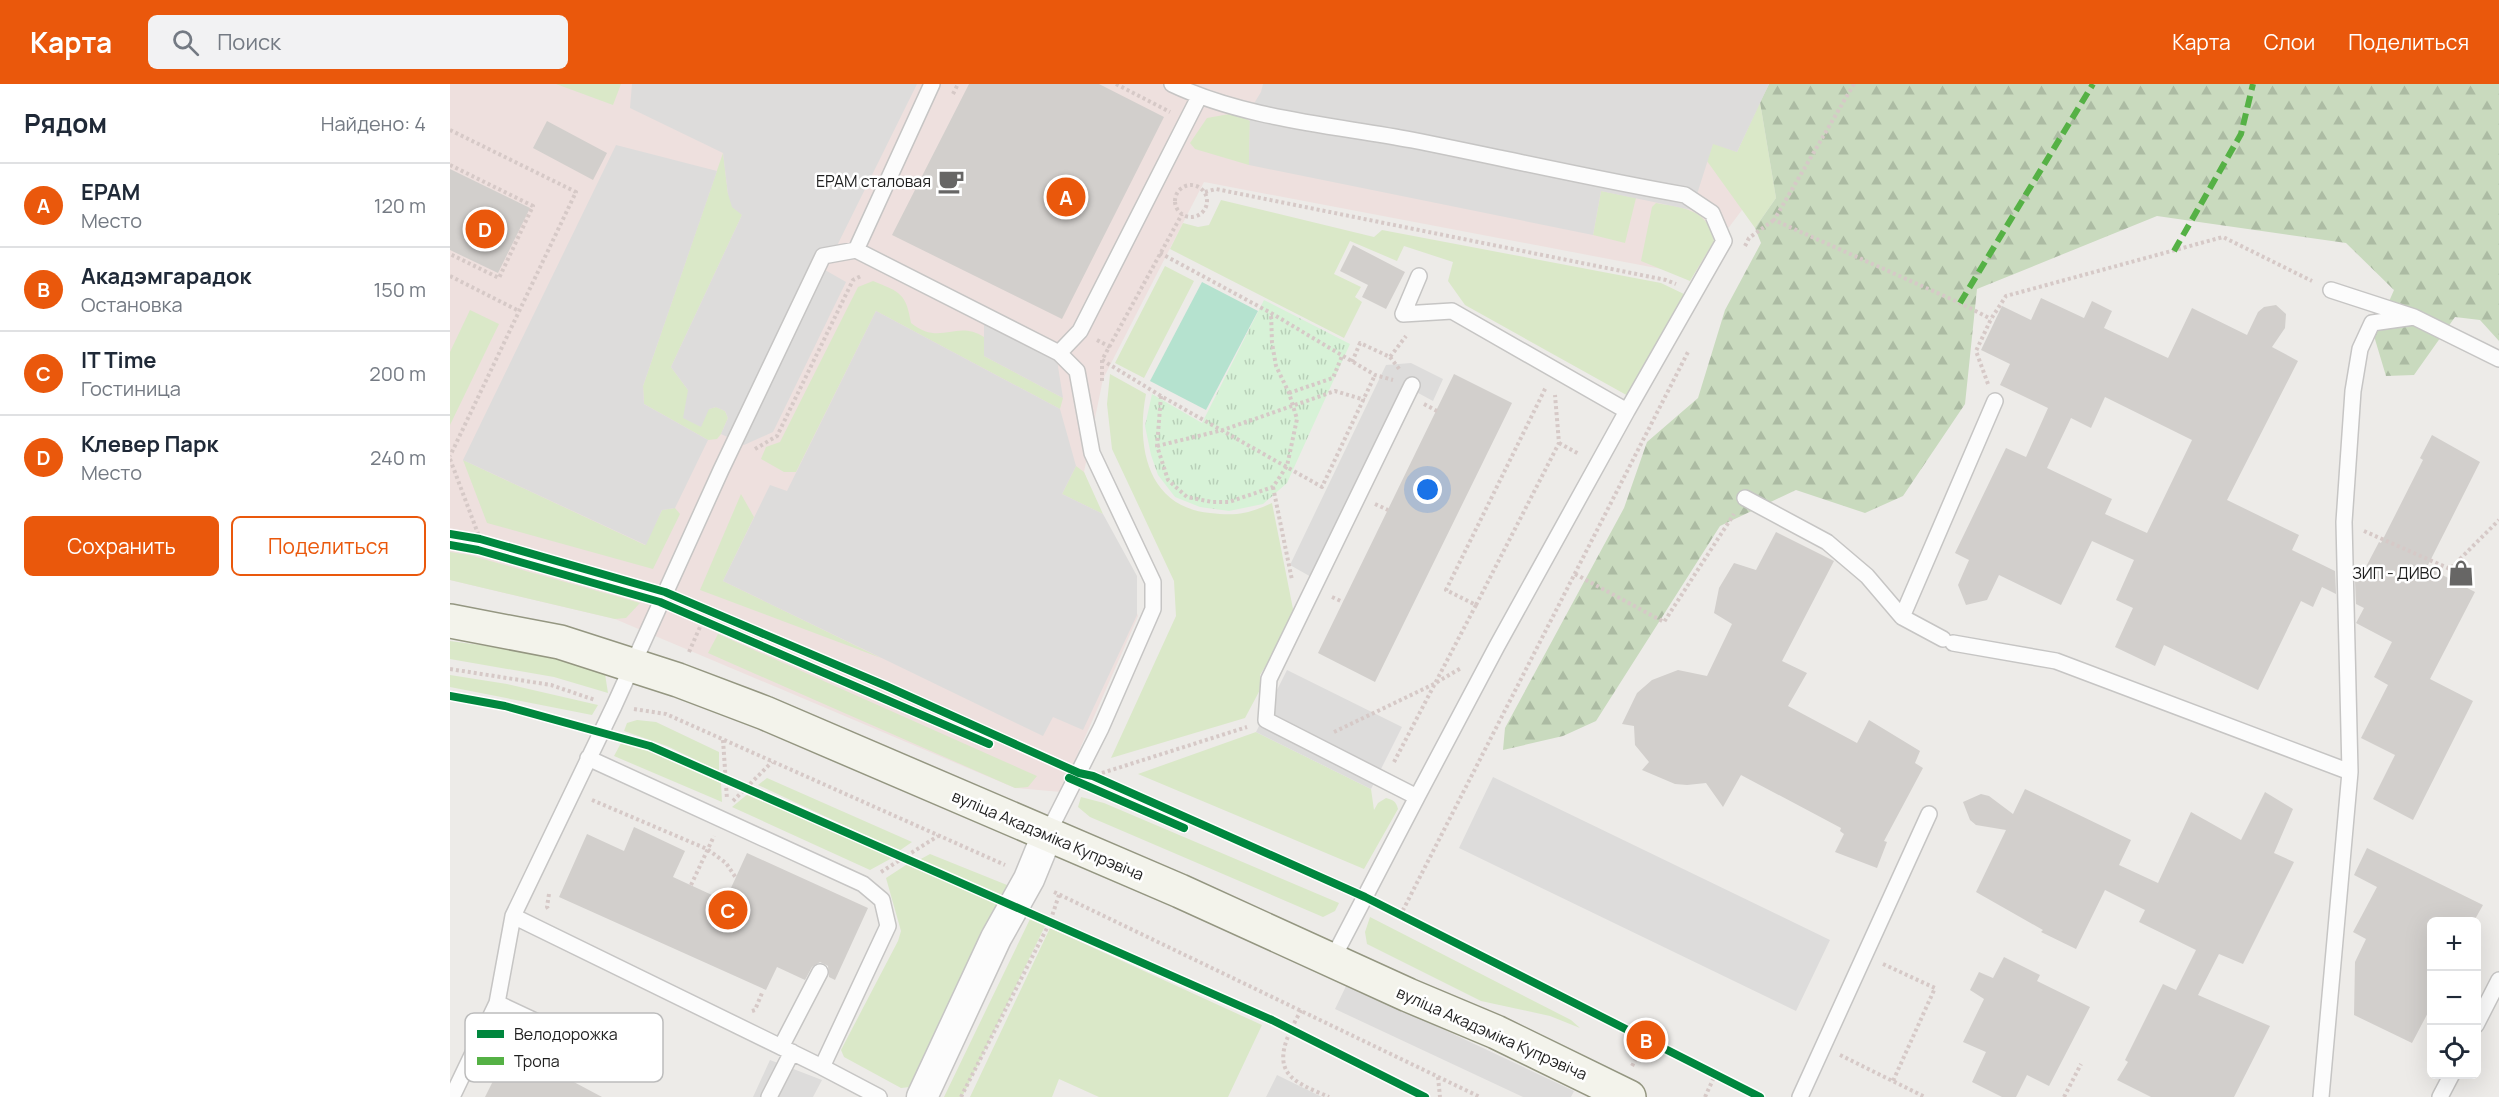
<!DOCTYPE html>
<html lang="ru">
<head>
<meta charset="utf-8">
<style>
	:root { --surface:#fff; --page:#f2f2f3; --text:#1f2937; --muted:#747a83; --line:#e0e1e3; --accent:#ea580c }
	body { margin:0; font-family:Manrope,sans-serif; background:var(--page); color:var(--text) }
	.controls { position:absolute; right:18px; bottom:18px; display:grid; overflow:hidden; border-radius:9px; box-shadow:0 6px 24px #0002 }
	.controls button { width:54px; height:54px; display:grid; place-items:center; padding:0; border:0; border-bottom:2px solid var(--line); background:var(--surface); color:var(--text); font:30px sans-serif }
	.you { position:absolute; left:978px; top:406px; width:21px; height:21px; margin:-15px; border:4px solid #fff; border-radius:50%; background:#1a73e8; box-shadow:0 0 0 9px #1a73e833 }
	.badge { display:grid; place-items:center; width:39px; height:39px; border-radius:50%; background:var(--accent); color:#fff; font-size:20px; font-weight:700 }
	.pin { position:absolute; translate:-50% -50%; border:3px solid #fff; box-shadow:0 2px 6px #0006 }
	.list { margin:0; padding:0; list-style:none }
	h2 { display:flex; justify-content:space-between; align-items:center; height:78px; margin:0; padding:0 24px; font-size:26px }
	h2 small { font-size:20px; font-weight:400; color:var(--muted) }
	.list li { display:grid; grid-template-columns:39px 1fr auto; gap:18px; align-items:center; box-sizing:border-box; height:84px; padding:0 24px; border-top:2px solid var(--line) }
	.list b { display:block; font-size:22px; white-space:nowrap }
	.list p { margin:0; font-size:20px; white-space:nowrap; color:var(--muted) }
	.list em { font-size:20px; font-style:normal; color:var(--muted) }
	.actions { display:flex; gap:12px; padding:18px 24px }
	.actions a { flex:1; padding:14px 0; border:2px solid var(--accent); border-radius:9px; text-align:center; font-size:21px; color:var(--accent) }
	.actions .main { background:var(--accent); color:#fff }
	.icon { flex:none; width:33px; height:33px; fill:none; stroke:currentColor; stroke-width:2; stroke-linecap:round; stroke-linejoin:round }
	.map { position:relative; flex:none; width:2049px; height:1013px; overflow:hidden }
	header { display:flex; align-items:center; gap:36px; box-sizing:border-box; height:84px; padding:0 30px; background:var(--accent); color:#fff }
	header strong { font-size:28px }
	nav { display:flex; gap:33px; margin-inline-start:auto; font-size:21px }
	.search { width:420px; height:54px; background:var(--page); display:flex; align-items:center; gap:15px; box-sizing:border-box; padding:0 21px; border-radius:9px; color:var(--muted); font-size:22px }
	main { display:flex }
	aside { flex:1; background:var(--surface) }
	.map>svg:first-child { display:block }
</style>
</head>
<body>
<header>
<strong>Карта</strong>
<div class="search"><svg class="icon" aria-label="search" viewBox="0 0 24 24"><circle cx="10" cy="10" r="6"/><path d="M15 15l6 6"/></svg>Поиск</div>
<nav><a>Карта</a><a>Слои</a><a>Поделиться</a></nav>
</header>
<main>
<aside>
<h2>Рядом<small>Найдено: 4</small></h2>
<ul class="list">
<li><span class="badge">A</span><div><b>EPAM</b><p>Место</p></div><em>120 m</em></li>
<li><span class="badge">B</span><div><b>Акадэмгарадок</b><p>Остановка</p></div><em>150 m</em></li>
<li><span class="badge">C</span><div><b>IT Time</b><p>Гостиница</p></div><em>200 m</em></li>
<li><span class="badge">D</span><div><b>Клевер Парк</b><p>Место</p></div><em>240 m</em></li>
</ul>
<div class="actions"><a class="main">Сохранить</a><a>Поделиться</a></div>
</aside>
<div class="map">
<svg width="2049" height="1013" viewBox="0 0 2049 1013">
	<defs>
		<pattern id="forest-firs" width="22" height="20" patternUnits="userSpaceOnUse" patternTransform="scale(1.5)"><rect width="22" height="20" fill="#c9dabe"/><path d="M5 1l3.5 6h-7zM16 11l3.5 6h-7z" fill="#acbba3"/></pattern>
		<pattern id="park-tufts" width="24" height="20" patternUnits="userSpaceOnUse" patternTransform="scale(1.5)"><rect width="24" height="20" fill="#d7f2d7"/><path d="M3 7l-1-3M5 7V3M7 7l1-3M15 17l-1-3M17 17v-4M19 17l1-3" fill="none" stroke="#b8cfb8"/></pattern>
	</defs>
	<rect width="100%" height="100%" fill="#edebe8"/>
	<path fill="#eee0de" d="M0 0H1319L1287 68 1298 118 1243 191 754 98 653 295 634 388 688 532 611 708 565 704 165 535 0 496Z"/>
	<path fill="#dae8c8" d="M106 0H171L163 21Z
		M1310 18 1326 114 1305 144 1257 77 1263 59 1287 68Z
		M785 29 800 37 799 81 745 65 740 59 757 34Z
		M273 69 278 110 292 131 221 283 238 306 259 325 266 323 275 327 278 334 271 350 267 355 258 356 194 320 193 302Z
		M1151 107 1186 114 1175 159 1143 151Z
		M771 116 924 153 932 146 1211 199 1236 211 1180 313 1015 221 998 197 1003 178 954 162 947 177 900 157 884 190 911 203 905 213 912 218 894 254 720 165 733 139 748 143 759 141Z
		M1206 119C1234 124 1258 125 1264 157L1240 197 1191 177 1202 123Z
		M715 182 744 197 694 294 665 279Z
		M423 197C450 208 456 209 461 239 491 263 505 235 534 253V272L613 314 610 325 426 227 346 388H334L311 375 316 363 330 358 408 203Z
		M20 226 49 240 0 341V268Z
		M660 290 696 310C686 362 697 423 760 429 786 432 798 430 822 419L845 535 810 591 811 604 795 634 661 674 726 532 724 497 662 365 657 320Z
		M13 376 195 461 212 426 225 424 230 430 203 485 37 439Z
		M626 382 634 388 653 430 612 410Z
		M291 410 304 433 273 497 431 574 250 506Z
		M0 468 19 471 190 519 176 534 165 535 0 496Z
		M268 550 587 692 578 703 565 704 258 569Z
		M0 557 99 570 155 590 158 609 104 593 0 575Z
		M0 591 57 600 148 621 142 631 0 603Z
		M187 636 206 638 269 668V687L217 662 174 647 177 639Z
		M806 648 921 705 924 726 928 719 936 714C943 716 946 717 948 725L914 785 688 690Z
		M171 659 198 666 271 699 272 718 164 672Z
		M317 694 462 758 449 767 308 701Z
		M299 709 442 774 420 786 282 723Z
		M631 713 654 719 889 819 885 827 873 833 640 733 628 723Z
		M480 770 562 803 556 815 469 776Z
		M459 779 553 821 460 1003 451 1004 394 973 391 966 448 857 451 847 436 794Z
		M581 833 596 840 512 1013H494Z
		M920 833 1121 936 1130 944 1100 932 1031 917 917 860 915 848Z
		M600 844 812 941 778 1013H649L609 995 602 1013H520Z"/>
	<path fill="url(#forest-firs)" d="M1319 0H2049V257L2030 236 2005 233 1964 291 1936 292 1924 252 1944 206 1896 159 1707 132 1527 205 1515 320 1453 412 1415 429 1346 406 1270 442 1146 637 1113 652 1053 666 1055 644 1174 424 1197 358 1248 314 1275 226 1311 159 1305 144 1326 114 1310 18Z"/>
	<path fill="url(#park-tufts)" d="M814 216 900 260 837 399 813 420 779 427 750 423 725 413 708 391 701 371 695 342 702 310 752 339Z"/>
	<path fill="#b5e2cf" d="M752 198 808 227 756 326 700 297Z"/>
	<path fill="#dddcdb" d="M182 0H467L375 186 396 198 323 348 294 361 271 350 278 334 275 327 266 323 259 325 251 343 233 334 238 306 221 283 292 131 282 123 278 110 273 69 180 24Z
		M813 0H1319L1287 68 1263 60 1242 126 1151 107 1143 151 799 81 800 26 811 8Z
		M166 61 267 87 193 302 194 320 258 356 225 424 212 426 196 461 13 376Z
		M426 227 610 325 626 382 612 410 653 430 687 492V531L633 646 603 633 593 652 273 497 320 401 337 407Z
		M534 238 607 276 613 314 534 272Z
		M961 279 993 295 983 317 957 303 863 494 840 481 936 281Z
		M837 586 952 643 921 705 806 648Z
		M1043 693 1380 856 1346 927 1009 764Z
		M897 900 1124 1007 1121 1013H1073L885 925Z
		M320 976 372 996 363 1013H303Z
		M827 991 872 1013H816Z"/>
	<path fill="#d2cfcc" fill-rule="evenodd" d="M519 0H649L714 33 612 235 442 151Z
		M97 37 157 69 143 96 83 64Z
		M0 85 80 124 48 189 0 166Z
		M903 161 955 188 936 225 912 213 918 201 890 187Z
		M1591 214 1634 234 1642 217 1662 227 1654 244 1718 274 1742 224 1797 251 1808 228 1814 223 1826 221 1836 230 1835 244 1822 263 1848 277 1777 416 1849 451 1842 466 1885 487 1886 510 1872 503 1863 523 1851 517 1808 606 1714 561 1705 582 1665 563 1683 524 1666 516 1684 476 1642 457 1611 521 1549 491 1537 516 1516 521 1508 501 1519 476 1505 469 1556 364 1576 373 1598 324 1550 301 1560 280 1531 266 1552 222 1581 236ZM1655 313 1742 356 1697 449 1655 430 1662 415 1597 384 1621 334 1641 344Z
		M1004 290 1062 319 925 598 868 569Z
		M1982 351 2030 378 1977 483 2025 508 1980 595 2023 617 1963 736 1923 715 1945 671 1911 654 1938 601 1924 593 1942 558 1906 539 1914 524 1906 520 1905 497 1908 498 1929 458 1931 459 1973 376 1970 374Z
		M1326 448 1384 477 1332 577 1357 589 1338 622 1407 659 1419 636 1470 667 1465 679 1473 684 1434 757 1437 758 1427 784 1385 768 1394 750 1390 747 1391 744 1291 691 1273 723 1256 699 1237 701 1225 700 1192 686 1199 678 1185 661 1184 642 1172 640 1187 609 1202 596 1228 586 1257 592 1282 540 1264 529 1269 504 1284 479 1306 486Z
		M1575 705 1681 756 1669 781 1708 799 1741 728 1791 756 1815 708 1843 725 1824 769 1844 778 1793 880 1769 870 1748 911 1820 942 1784 1013H1701L1667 996 1678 978 1675 976 1713 900 1726 906 1746 866 1689 838 1695 826 1655 806 1626 865 1591 848 1593 846 1526 808 1556 746 1526 741 1520 736 1513 718 1531 710 1539 712 1563 730Z
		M184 743 235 767 223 793 275 817 297 769 418 824 385 896 379 893 378 882 370 878 362 883 355 896 327 883 316 906 109 813 137 750 174 767Z
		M1917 764 2033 821 2024 837H1982V921L1962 959 1904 931 1905 878 1916 855 1903 848 1927 803 1904 791Z
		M1554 873 1590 891 1587 897 1640 923 1599 1002 1577 991 1566 1013H1552L1522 998 1536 968 1513 958 1534 915 1520 906 1529 888 1543 894Z
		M59 965 122 997 152 1013H35Z"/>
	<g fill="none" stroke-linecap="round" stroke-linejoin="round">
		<g stroke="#c6c5c4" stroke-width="18">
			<path id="lane" d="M722 0C796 35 882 41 962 56 1053 74 1143 95 1235 111L1262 129 1274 157 1177 327
				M406 166 482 0
				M1881 206 1964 233 2049 275
				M609 269 630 247 749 13
				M1295 414 1377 458 1417 492 1452 533 1493 555
				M1452 533 1545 317
				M1503 559 1606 577 1900 688
				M138 674 413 800 432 816 438 842 372 983
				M967 713 1047 562 1177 327 1002 227 953 230 969 192
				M63 832 372 983 429 1013
				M882 876 967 713 816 636 819 595 962 301
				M47 919 115 951
				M2026 941 2049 896
				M331 963 370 888
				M2 1013 47 919 63 832 164 622 271 386 373 172 406 166 609 269 627 287 642 369 703 498V525L651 644 597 751
				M319 1013 342 968
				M1350 1013 1479 730
				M1871 1013 1900 688 1894 438 1903 307 1910 265 1922 239 1964 233
				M1990 1013 2002 990"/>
		</g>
		<g stroke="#c6c5c4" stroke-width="33">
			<path id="street" d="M472 1013 546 854 579 795 597 751"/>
		</g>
		<g stroke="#949681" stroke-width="36">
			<path id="secondary" d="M0 537 110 558 228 596 315 629 730 807 958 911 1046 948 1179 1013"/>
		</g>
		<path stroke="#d6c9c7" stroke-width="4" stroke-dasharray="3 3" stroke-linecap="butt" d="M666 0 720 28
			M1404 0 1324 136 1510 219 1541 235
			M503 10 508 0
			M0 46 126 108 0 372
			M0 81 83 122 49 194 0 170
			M725 117a16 16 0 1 1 32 0a16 16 0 1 1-32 0Z
			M755 108 766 105 1216 196 1226 200
			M1295 162 1299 154 1324 136
			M710 169 821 229 925 291 943 296
			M0 192 69 227
			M647 256 660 263
			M940 273 950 286
			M652 276 711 312 872 403 925 291
			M902 278 910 259 940 273 956 252
			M652 297V276L732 130
			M1538 300 1526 267 1541 235 1556 212 1773 153 1862 197
			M839 309 883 294 892 272
			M711 312 707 362 718 396 737 413 762 418H779L823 403 837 382 847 335 839 309 826 282 822 259 821 229
			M974 320 987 327
			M1109 359 1129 370
			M707 362 773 346 885 307 915 316
			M305 365 327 352 403 196 411 192
			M0 375 30 455
			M823 403 842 496
			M925 420 938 426
			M1914 447 2000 485 2049 436
			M0 450 30 455 196 502
			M1125 490 1214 538 1284 430
			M882 513 893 518
			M234 516 436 602 609 680
			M1026 521 1109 359 1105 311
			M239 568 257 527
			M0 585 101 601 145 616
			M184 625 216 630 555 781
			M884 648 984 600 1011 584
			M273 656 277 715
			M944 678 1026 521 996 506 1096 303
			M652 689 797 643
			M647 694 895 804
			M142 716 257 765 276 779 286 794
			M283 717 322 678
			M431 788 488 752
			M241 801 264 752
			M604 808 1030 1013
			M99 810 97 823 99 826
			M932 822 1310 1013
			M950 832 1239 266
			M1433 880 1485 904 1443 997
			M851 926C841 946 820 978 845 996 854 1003 868 1008 879 1013
			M302 927 305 926 312 909
			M1390 971 1475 1013
			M1182 982 1196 956
			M988 993 990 1013
			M511 1013 600 838 609 811
			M1255 1013 1265 991
			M1614 1013 1631 980"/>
		<use href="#lane" stroke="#fcfcfc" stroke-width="15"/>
		<use href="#street" stroke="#fcfcfc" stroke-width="30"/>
		<use href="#secondary" stroke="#f3f3eb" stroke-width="33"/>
		<path stroke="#55b145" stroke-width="6" stroke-dasharray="12 6" stroke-linecap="butt" d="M1724 167 1791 50 1803 0
			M1510 219 1643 0"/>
		<g stroke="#fff" stroke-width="11">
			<path id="cycleway" d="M0 450 30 455 215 508 436 602 629 689 643 692 915 813 1310 1013
				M0 461 28 466 210 518 539 660
				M0 612 55 622 200 662 822 936 975 1013
				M619 694 734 744"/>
		</g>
		<use href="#cycleway" stroke="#00873e" stroke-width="8"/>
	</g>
	<defs>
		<g id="cafe-bare" transform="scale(2.07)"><path d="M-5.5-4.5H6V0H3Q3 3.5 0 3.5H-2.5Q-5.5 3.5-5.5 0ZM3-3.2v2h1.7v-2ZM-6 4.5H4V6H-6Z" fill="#676665" stroke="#fff" stroke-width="2.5" paint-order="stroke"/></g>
		<g id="shop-bare" transform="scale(2.07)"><path d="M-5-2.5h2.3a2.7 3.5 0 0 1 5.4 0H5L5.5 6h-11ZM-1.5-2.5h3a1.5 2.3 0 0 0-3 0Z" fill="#676665" stroke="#fff" stroke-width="2.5" paint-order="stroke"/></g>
	</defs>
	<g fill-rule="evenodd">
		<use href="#cafe-bare" x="501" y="97"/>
		<use href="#shop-bare" x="2011" y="489"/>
	</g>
	<g text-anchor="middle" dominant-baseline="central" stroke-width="5" stroke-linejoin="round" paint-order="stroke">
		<g font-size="16" fill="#1f1f1f" stroke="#fff" text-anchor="end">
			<text x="481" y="97">EPAM сталовая</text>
			<text x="1991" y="489">ЗИП - ДИВО</text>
		</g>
		<g font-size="16" fill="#1f1f1f" stroke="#fff">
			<text transform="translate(598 751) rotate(23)">вуліца Акадэміка Купрэвіча</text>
			<text transform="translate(1042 949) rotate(24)">вуліца Акадэміка Купрэвіча</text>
		</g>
	</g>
	<rect x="15" y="929" width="198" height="69" rx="9" fill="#fff" stroke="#bcbcbc" stroke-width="1.5"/>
	<rect x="27" y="946" width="27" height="8" fill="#00873e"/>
	<rect x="27" y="973" width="27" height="8" fill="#55b145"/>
	<g font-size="16" fill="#1f1f1f">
		<text x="64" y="956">Велодорожка</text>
		<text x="64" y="983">Тропа</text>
	</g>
</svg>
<div class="controls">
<button>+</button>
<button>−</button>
<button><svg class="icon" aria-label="locate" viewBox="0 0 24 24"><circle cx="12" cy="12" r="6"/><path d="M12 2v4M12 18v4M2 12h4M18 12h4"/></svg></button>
</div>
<div class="you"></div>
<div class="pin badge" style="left:616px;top:113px">A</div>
<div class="pin badge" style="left:1196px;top:956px">B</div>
<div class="pin badge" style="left:278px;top:826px">C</div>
<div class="pin badge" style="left:35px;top:145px">D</div>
</div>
</main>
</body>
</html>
